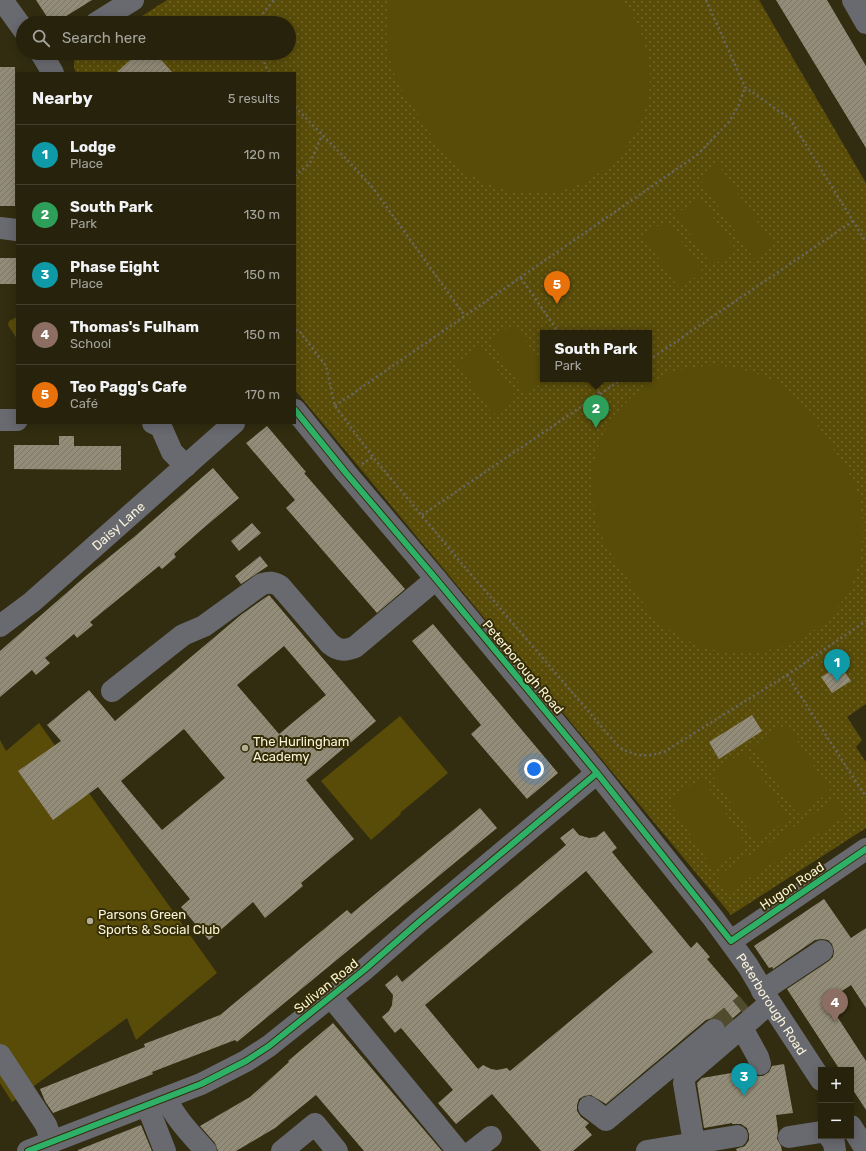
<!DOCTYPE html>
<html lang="en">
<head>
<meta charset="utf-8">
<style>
	:root { --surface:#26220c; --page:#2e2a15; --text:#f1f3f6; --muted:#a4a49d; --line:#423f2d; --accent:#b3ae93 }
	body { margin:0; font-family:Rubik,sans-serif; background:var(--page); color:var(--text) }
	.controls { position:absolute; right:12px; bottom:12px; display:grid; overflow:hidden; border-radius:0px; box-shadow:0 2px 10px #0003 }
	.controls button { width:36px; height:36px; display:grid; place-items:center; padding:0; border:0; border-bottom:1px solid var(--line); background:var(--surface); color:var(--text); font:20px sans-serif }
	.you { position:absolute; left:534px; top:769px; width:14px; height:14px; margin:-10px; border:3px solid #fff; border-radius:50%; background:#1a73e8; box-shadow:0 0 0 6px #1a73e833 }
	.badge { display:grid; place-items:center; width:26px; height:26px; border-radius:50%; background:var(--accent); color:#fff; font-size:13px; font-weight:700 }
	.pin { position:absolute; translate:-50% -33px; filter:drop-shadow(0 1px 2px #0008) }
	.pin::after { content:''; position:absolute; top:21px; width:14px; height:12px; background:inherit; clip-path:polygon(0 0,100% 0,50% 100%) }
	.popup { position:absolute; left:540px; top:330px; width:112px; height:52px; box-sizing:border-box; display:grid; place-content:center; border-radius:0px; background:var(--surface); filter:drop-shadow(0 1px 3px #0005); font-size:13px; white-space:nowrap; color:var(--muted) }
	.popup b { font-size:15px; color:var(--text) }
	.popup::after { content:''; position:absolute; left:50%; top:100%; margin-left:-8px; border:8px solid transparent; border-top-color:var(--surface) }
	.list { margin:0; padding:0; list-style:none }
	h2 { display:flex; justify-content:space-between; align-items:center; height:52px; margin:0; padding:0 16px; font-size:17px }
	h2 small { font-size:13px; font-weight:400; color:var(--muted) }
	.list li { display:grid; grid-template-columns:26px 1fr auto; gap:12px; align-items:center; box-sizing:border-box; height:60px; padding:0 16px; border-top:1px solid var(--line) }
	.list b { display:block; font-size:15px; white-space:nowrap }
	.list p { margin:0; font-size:13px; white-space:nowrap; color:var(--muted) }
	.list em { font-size:13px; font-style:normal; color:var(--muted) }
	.icon { flex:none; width:22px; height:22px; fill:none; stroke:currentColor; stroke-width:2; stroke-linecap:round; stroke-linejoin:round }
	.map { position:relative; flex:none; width:866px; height:1151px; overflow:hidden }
	.search { position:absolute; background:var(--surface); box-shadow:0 2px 10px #0003; left:16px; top:16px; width:280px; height:44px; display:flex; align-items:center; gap:10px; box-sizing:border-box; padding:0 14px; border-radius:22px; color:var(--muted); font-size:15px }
	.panel { position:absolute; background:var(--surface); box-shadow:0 2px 10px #0003; left:16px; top:72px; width:280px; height:352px; border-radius:0px }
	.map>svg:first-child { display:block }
</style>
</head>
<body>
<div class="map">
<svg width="866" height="1151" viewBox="0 0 866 1151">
	<defs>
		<pattern id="grass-dots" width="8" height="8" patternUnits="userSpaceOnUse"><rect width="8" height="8" fill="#594c09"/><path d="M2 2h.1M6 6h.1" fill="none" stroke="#72662c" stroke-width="1.8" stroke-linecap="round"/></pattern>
		<pattern id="building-hatch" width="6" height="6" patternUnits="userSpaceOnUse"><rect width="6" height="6" fill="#938c78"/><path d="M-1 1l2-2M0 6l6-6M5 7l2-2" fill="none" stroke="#7a7565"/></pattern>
	</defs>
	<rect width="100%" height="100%" fill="#322d10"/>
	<path fill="url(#grass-dots)" fill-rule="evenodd" d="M167 0H759L866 183V704L847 717 862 740 856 747 866 762V828L731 915 295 390V73H76L74 68V61L84 53H289V23H131ZM543 333H649V379H543Z"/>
	<path fill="#594c09" d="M391 0H623C639 24 648 44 650 73 653 126 610 182 557 191 526 197 493 190 467 173 443 158 429 132 414 108 409 101 403 93 399 85 387 59 382 28 391 0Z
		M718 164 773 245 754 259 699 178Z
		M700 198 736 250 712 266 676 214Z
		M667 220 703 272 679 288 643 236Z
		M17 317V339L8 325 9 321Z
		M514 324 543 366V379H548L526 394 490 341Z
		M482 346 517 399 493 415 457 362Z
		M715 365C740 368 764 373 785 388 803 402 814 420 826 438 838 456 852 474 859 495 866 530 864 571 843 600 823 627 801 643 769 650 727 659 682 647 653 615 643 604 636 591 628 579 617 563 606 548 599 530 597 524 596 518 595 513 582 455 610 401 664 376 680 368 697 367 715 365Z
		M400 716 448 773 400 813 401 814 371 840 321 781Z
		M39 723 217 973 136 1040 127 1018 12 1102 0 1083V740L6 751Z
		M786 724 831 792 797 814 753 746Z
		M745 751 789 819 756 841 711 773Z
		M702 778 747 846 713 869 668 800Z
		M835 800 846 816 728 892 717 876Z"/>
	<path fill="url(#building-hatch)" fill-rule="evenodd" d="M36 0H92L55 23H51Z
		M776 0H827L866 66V148Z
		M138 53H155L173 73H116Z
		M0 67H15V206H0Z
		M0 258H17V284H0Z
		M267 426 306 472 304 473 405 589 377 613 286 508 295 500 246 443Z
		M59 436H74V446H121V470L14 469V445H59Z
		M213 468 239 498 200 531 174 554 176 557 162 569 159 566 90 622 93 625 77 638 74 634 45 658 50 663 36 675 32 670 0 697V651L87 575 134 537Z
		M252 523 261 533 239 551 231 541Z
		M260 556 268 566 241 584 235 576Z
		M269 595 376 721 306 780 354 839 301 883 303 886 265 918 253 902 209 940 181 907 190 899 98 787 53 820 18 771 61 741 47 725 89 690 115 721 242 614ZM284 646 326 695 279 734 237 685ZM184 729 225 778 162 830 121 781Z
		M433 624 558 773 527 799 471 734 481 725 412 641Z
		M840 665 851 681 832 693 821 677Z
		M752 715 762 731 719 759 709 742Z
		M480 808 497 828 237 1042 235 1040 152 1072 153 1074 53 1113 45 1101 40 1089 145 1047 144 1044 220 1015 347 910 351 914Z
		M573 828 579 835 589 838 596 837 604 831 617 848 612 852 620 862 691 948 697 942 710 957 707 959 747 1006 725 1025 723 1022 718 1018H712L706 1020 606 1104 591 1095 584 1096 579 1099 577 1105V1111L581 1117 589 1123 585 1127 592 1135 573 1151H541L492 1094 456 1124 438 1103 453 1090 401 1028 395 1033 382 1017 389 1011 392 1005 393 995 385 985 397 975 402 982 566 845 560 838ZM586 871 653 952 510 1071 507 1068 497 1070 491 1069 483 1065 478 1069 425 1005Z
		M824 899 851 938 866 928V1008L851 985 827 1001 866 1061V1110L851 1087V1070H840L787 989 829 961 833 957 834 951 832 944 828 940 822 939 815 940 773 969 772 967 769 968 754 946Z
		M333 1023 442 1151H364L316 1095 275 1128 236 1151H218L215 1143 200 1126 250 1097 289 1062 288 1061Z
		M784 1064 793 1113 776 1115 778 1131 777 1139 781 1146 782 1151H737L736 1149 745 1146 749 1140V1134L747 1128 741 1124H732V1123L704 1128 697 1083 702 1078 749 1070 752 1073 757 1076H763L769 1072 772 1066Z
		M141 1125 152 1151H78V1150Z"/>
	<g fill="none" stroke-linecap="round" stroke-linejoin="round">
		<path stroke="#504b2e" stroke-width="22" stroke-dasharray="22 11" stroke-linecap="butt" d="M714 1030 746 1004"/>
		<path stroke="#686763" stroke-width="2.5" stroke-dasharray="2 3" stroke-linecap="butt" d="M706 0 745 87 790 119 866 242
			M260 23 261 16 274 0
			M260 53 269 73
			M295 107 355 168 373 188 465 316
			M295 176 310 163 322 135
			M521 278 559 333
			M295 330 300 332 326 366 335 406 373 457 457 558 619 747C636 757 645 757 664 752L787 675 866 621
			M649 360 853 221
			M590 379 600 394
			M335 406 697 155 728 123 738 107 745 87
			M362 464 373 457
			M422 515 622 379
			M787 675 866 797"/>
		<g stroke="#696970" stroke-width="22">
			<path d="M2 0 23 29"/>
			<path d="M853 0 866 23"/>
			<path d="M96 23 133 0"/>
			<path d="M41 53 53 73"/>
			<path d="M0 228 17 230"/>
			<path id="s1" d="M295 410 346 473 436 579 597 773 713 918 748 966 764 993 821 1080"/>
			<path d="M0 420H17"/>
			<path d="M153 423 161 427 172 452 186 466"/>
			<path id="s2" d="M0 626 32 602 234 423"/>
			<path d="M112 691 183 635 204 626 262 584C269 582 273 582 280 586L330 644C339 651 345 651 355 647L436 579"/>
			<path d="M731 941 866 849"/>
			<path d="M762 991 822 951"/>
			<path d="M331 997 458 1151"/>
			<path d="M742 1028 758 1057 760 1064"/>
			<path d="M0 1055 46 1125 52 1142"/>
			<path d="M166 1098C175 1118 191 1134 206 1151"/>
			<path d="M147 1105 165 1151"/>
			<path d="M589 1107 606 1120 714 1030"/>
			<path d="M851 1126 866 1150"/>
			<path d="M829 1136 834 1143 835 1151"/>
			<path d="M789 1137 821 1132"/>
			<path d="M694 1143 684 1083 685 1076 770 1003"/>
			<path d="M28 1151 201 1084 246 1061 269 1046 364 970 419 922 597 773"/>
			<path d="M282 1151 315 1124 337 1151"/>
			<path d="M473 1151 491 1137"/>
			<path d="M647 1151 737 1136"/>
		</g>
		<g stroke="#352d06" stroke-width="8">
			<path id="cycleway" d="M295 410 346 473 436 579 597 773 731 941 866 849
				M28 1151 201 1084 246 1061 269 1046 364 970 419 922 597 773"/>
		</g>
		<use href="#cycleway" stroke="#2db169" stroke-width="6"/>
	</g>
	<g fill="#b3ae93" stroke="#352d06" stroke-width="1.5">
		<circle cx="245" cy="748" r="4"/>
		<circle cx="90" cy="921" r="4"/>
	</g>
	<g text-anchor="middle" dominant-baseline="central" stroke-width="4" stroke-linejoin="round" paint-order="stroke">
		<g font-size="13" fill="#f9f4da" stroke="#352d06">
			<text stroke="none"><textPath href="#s2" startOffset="155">Daisy Lane</textPath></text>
			<text transform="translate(523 667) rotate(50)">Peterborough Road</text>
			<text transform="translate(792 886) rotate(-34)">Hugon Road</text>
			<text transform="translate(326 986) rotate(-39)">Sulivan Road</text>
			<text stroke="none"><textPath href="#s1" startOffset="762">Peterborough Road</textPath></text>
		</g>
		<g font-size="13" fill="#f9f4da" stroke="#352d06" text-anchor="start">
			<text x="253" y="741">The Hurlingham<tspan x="253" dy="15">Academy</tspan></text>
			<text x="98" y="914">Parsons Green<tspan x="98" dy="15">Sports &amp; Social Club</tspan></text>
		</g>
	</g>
</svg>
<div class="controls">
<button>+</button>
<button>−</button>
</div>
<div class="you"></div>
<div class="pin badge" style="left:837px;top:682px;background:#0f9aa8">1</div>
<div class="pin badge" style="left:596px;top:428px;background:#2e9e5b">2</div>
<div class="popup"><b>South Park</b>Park</div>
<div class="pin badge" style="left:744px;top:1096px;background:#0f9aa8">3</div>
<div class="pin badge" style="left:835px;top:1022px;background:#8d6e63">4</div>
<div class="pin badge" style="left:557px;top:304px;background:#e8710a">5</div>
<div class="search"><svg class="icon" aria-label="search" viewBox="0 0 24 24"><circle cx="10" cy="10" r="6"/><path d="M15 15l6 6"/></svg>Search here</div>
<section class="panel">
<h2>Nearby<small>5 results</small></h2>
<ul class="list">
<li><span class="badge" style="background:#0f9aa8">1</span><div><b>Lodge</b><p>Place</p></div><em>120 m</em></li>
<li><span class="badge" style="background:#2e9e5b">2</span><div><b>South Park</b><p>Park</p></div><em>130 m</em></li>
<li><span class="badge" style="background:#0f9aa8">3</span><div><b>Phase Eight</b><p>Place</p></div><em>150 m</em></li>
<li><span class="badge" style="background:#8d6e63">4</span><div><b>Thomas's Fulham</b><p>School</p></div><em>150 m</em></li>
<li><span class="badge" style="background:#e8710a">5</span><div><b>Teo Pagg's Cafe</b><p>Café</p></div><em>170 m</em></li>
</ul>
</section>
</div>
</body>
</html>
